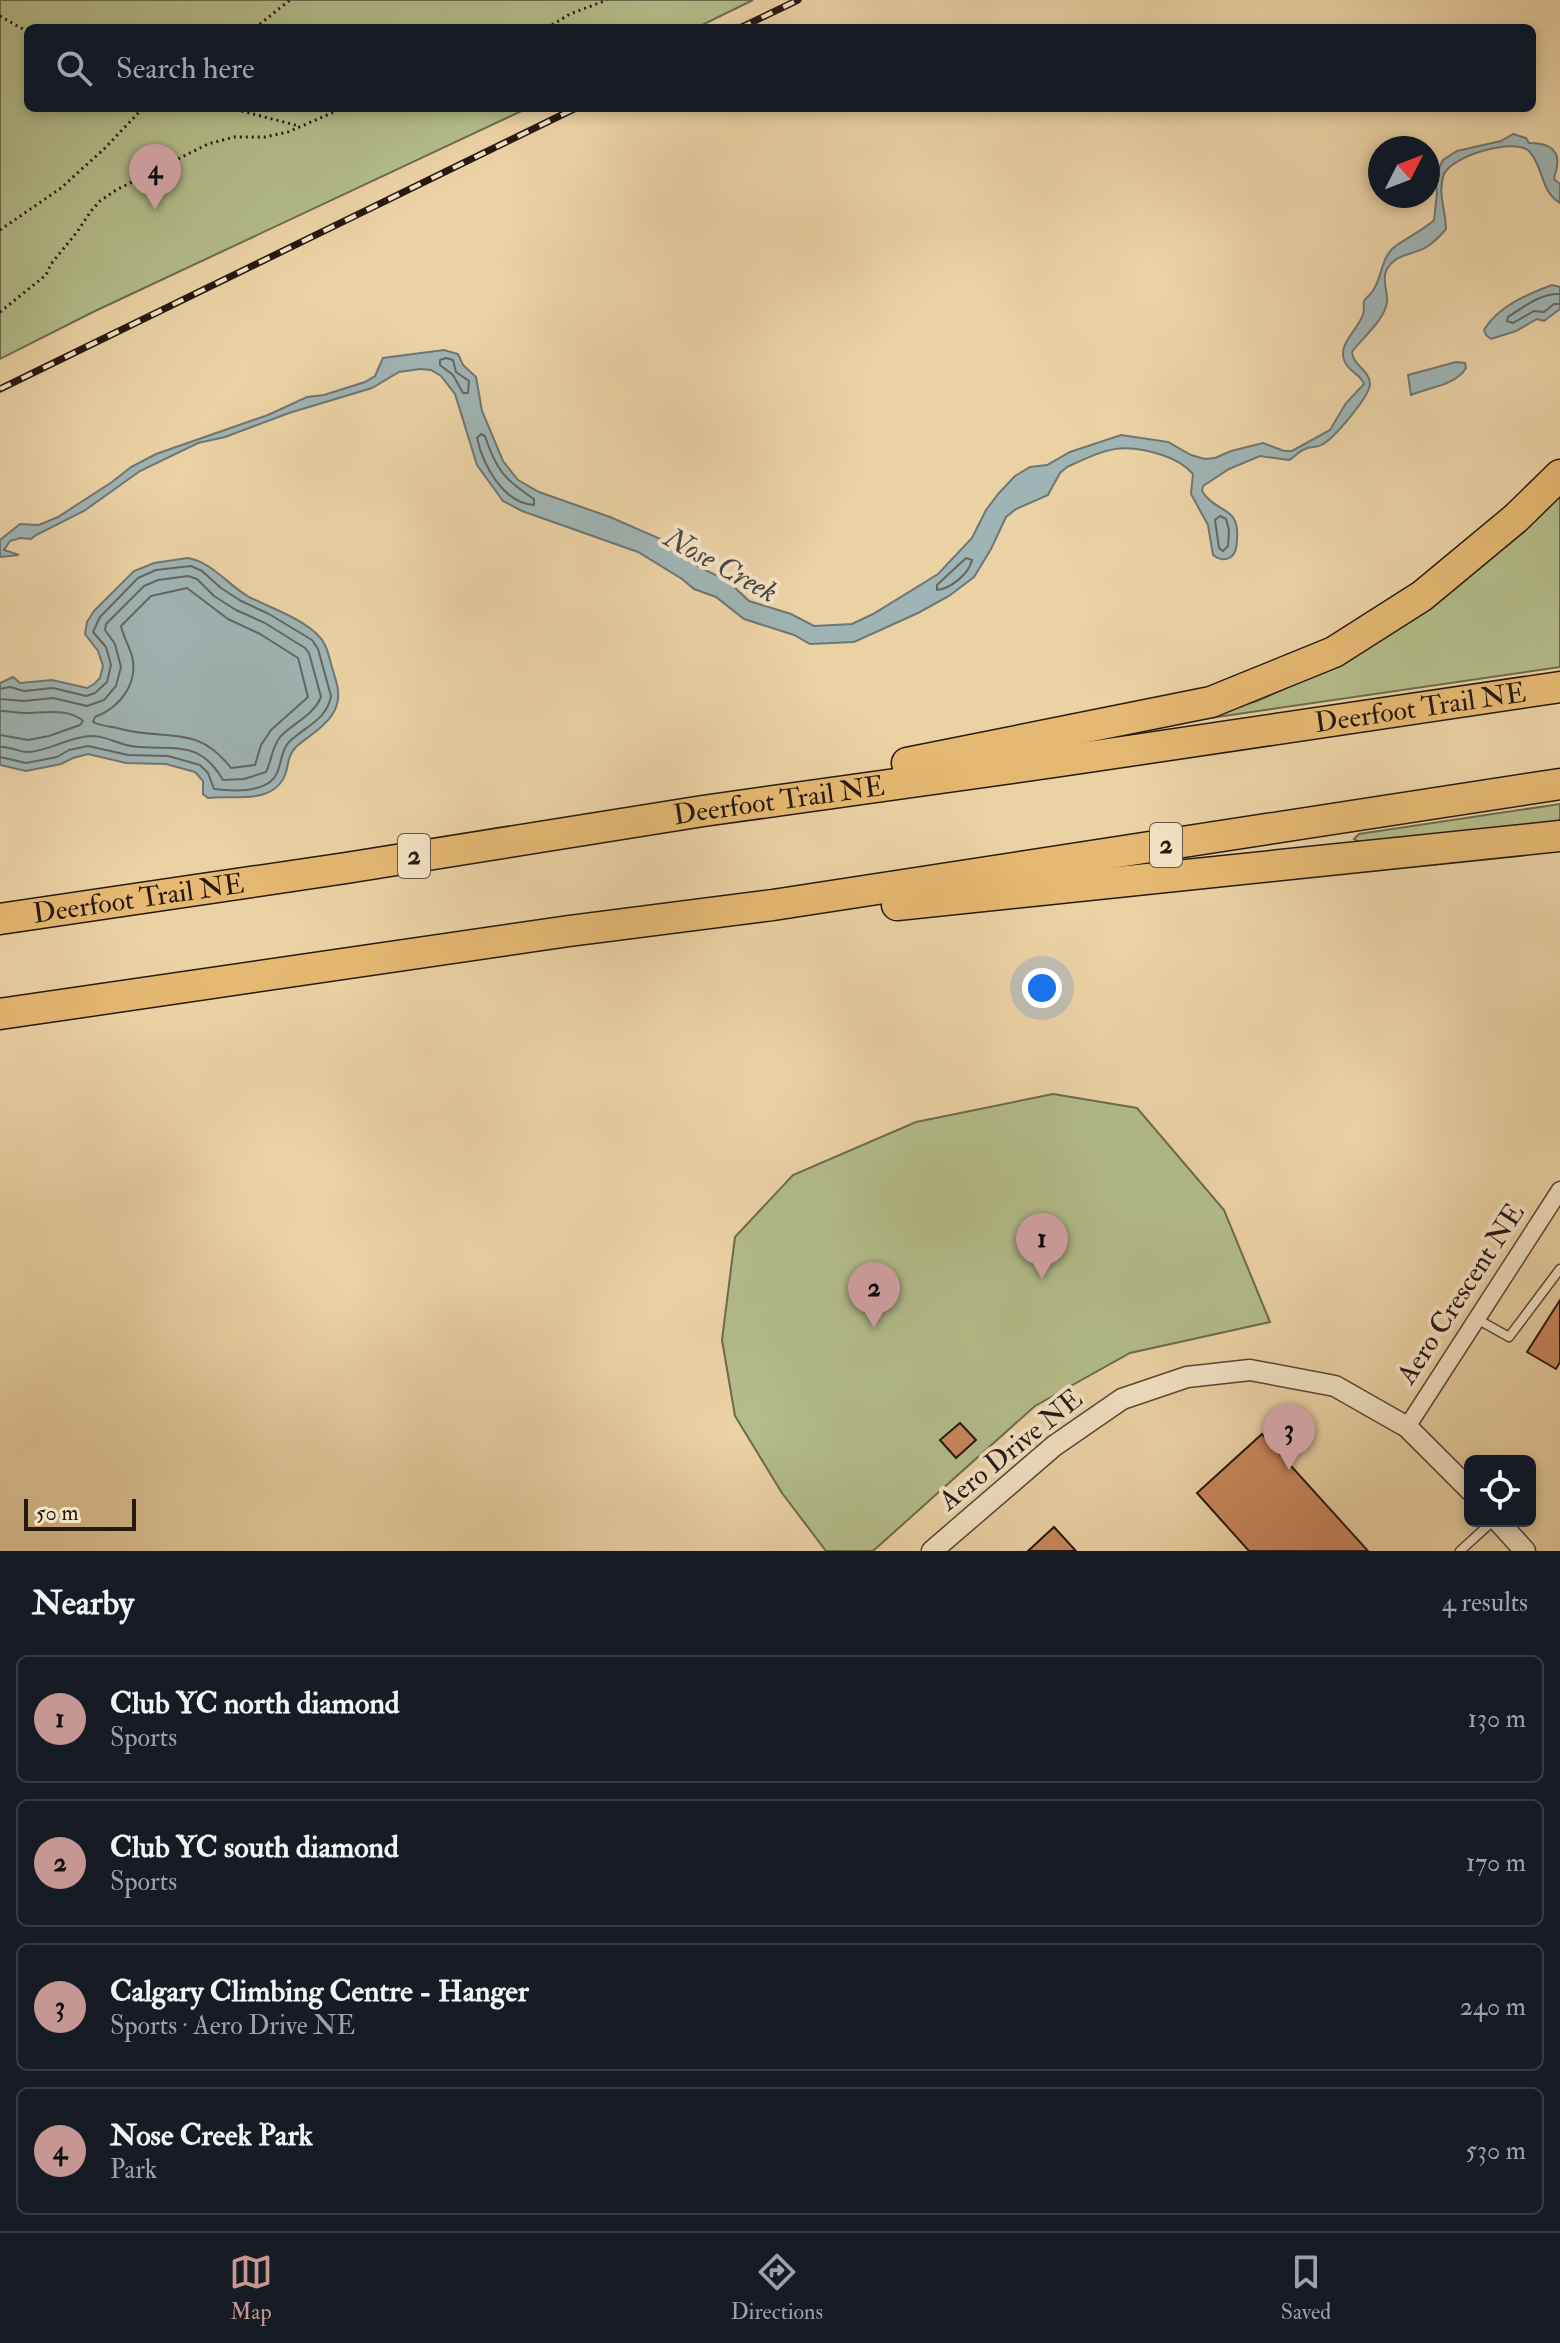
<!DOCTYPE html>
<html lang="en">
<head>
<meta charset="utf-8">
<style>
	:root { --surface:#171b24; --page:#242831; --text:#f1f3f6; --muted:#9ea1a6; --line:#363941; --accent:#c59692 }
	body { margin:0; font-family:"IM FELL Double Pica",serif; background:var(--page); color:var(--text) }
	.controls { position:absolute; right:24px; bottom:24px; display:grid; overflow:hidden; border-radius:12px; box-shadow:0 4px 12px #0003 }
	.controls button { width:72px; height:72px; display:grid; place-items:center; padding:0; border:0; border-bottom:2px solid var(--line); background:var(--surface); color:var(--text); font:40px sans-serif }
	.compass { position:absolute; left:1368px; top:136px; width:72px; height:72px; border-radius:50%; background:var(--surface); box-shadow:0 4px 12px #0003; rotate:48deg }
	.scale { position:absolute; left:24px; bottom:20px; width:112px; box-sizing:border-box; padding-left:8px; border:4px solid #261911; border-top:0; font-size:22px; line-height:28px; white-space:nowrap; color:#261911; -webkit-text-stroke:6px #f2e2c4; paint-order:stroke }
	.you { position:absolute; left:1042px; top:988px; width:28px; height:28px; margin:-20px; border:6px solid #fff; border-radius:50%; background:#1a73e8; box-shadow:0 0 0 12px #1a73e833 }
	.badge { display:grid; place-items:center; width:52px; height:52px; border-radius:50%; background:var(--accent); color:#111; font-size:26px; font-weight:700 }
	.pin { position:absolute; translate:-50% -66px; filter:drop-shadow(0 2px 4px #0008) }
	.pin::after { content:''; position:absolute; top:42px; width:28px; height:24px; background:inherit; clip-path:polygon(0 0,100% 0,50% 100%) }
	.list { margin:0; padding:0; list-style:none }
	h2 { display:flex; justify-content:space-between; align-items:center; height:104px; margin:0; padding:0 32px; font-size:34px }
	h2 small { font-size:26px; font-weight:400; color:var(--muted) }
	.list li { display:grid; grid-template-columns:52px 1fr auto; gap:24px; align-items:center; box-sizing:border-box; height:128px; margin:0 16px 16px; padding:0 16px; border:2px solid var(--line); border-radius:12px }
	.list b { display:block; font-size:30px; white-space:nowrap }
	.list p { margin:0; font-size:26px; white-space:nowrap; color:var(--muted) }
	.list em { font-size:26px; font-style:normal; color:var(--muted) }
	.icon { flex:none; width:44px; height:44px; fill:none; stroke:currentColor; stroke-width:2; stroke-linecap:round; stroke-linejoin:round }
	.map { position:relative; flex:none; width:1560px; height:1551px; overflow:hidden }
	.search { position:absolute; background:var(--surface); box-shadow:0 4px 12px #0003; left:24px; right:24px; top:24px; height:88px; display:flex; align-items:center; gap:20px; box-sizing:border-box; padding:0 28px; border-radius:12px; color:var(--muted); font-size:30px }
	.sheet { height:680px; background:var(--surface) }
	nav { display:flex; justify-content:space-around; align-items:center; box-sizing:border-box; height:112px; border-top:2px solid var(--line); background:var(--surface); font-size:22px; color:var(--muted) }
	nav a { display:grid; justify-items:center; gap:4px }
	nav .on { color:var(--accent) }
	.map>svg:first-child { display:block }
</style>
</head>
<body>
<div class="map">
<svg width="1560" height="1551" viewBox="0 0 1560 1551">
	<rect width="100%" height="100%" fill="#ebd2a5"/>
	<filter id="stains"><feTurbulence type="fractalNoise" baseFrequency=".0025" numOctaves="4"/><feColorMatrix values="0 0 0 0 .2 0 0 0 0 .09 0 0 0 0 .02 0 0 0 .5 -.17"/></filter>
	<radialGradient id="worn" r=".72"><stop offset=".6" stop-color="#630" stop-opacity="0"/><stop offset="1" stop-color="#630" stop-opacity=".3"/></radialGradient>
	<path fill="#b3bd8a" stroke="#6c6b4e" stroke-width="2" d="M0 0H753L696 28H28V108H528L93 312 0 359Z
		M1560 481V667L1204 719 1202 716 1257 701 1336 666Z
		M1560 804V824L1361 843 1354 839 1359 834Z
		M1053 1094 1137 1108 1224 1210 1270 1322 1130 1353 1035 1406 873 1551H826L782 1493 735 1416 722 1340 735 1237 793 1175 916 1122Z"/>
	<path fill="#9fb4b4" stroke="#6f7673" stroke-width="2" d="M1513 134 1526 138 1529 143C1543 143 1560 146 1557 166 1557 170 1554 175 1554 179L1560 184V203C1540 191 1544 167 1529 151 1514 137 1452 156 1444 174 1437 192 1446 211 1446 229 1441 235 1434 242 1428 246 1414 256 1395 252 1386 271 1382 280 1388 292 1387 302 1385 320 1361 339 1352 352 1353 366 1370 370 1370 384 1370 396 1334 438 1323 444 1317 448 1311 446 1305 449 1299 451 1295 457 1289 460L1260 456 1229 469 1203 486 1202 491C1216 514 1240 505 1237 539 1237 545 1236 553 1231 557 1225 561 1218 559 1213 555L1208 525 1191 494 1193 474C1184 464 1175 459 1162 455 1121 441 1104 450 1067 467L1060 473 1048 495 1016 509 1006 517 991 549 974 577 949 596 918 613 854 642 810 644 794 635 744 619 716 597 694 589 682 579 638 552 522 511 503 501 477 465 455 394 441 376 431 370 420 369 399 372 372 388 289 413 225 437 198 443 140 471 84 511 36 535 31 539 20 538 10 541 4 550 19 555 0 557V540L20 524 39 525 58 517 112 482 131 467 156 454 268 415 307 397 324 395 365 382 375 376 383 358 444 350 458 354 463 365 476 377 482 411 503 461 518 480 539 492 610 517 663 540 699 567 728 581 749 601 791 614 814 626 852 624 873 614 938 574 972 538 986 510 999 493 1015 476 1030 467 1047 465 1070 452 1121 435 1168 442 1191 455 1205 459 1215 458 1231 451 1263 443 1284 451H1292L1330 430 1346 403 1364 384C1360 373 1348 372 1344 360 1338 343 1359 329 1363 314 1365 310 1363 306 1364 301 1366 298 1370 295 1372 292 1383 278 1380 256 1397 245 1407 238 1426 228 1434 220L1437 193 1435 176 1443 160 1457 151 1501 141Z
		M1552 285 1560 287V309L1544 321 1537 319 1516 331 1491 339 1486 335 1484 330C1498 306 1528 294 1552 285Z
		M1456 362 1465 363 1466 368C1455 386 1429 387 1411 395L1408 375Z
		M188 558C212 562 228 585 249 597 270 608 314 622 325 645 329 653 331 665 334 674 339 689 341 701 332 715 323 729 308 736 296 747 287 756 289 765 285 775 273 805 233 795 208 798L203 794V781L195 772 166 764 126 763 88 754 73 758 61 764 26 771 0 765V683L13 677 20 683 52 680 87 688 94 684 100 678 103 666 98 651 85 634 87 622 94 611 134 571 154 563Z"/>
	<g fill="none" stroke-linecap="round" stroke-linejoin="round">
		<path stroke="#626662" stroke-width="2" d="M1560 294C1540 293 1524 307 1508 317L1507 321 1513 323 1534 311 1544 312 1554 304H1560
			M446 358 453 360 456 372 469 381 468 393H463L453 375 440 365V360Z
			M481 434 485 436C496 470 505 480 534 499V505C503 503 483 465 477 438Z
			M1220 516 1226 519 1229 530 1228 546 1223 551 1219 548 1215 520Z
			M966 558 972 560C969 574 950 589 937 590V585Z
			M187 588 228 619 260 634 298 658 308 697 271 730 261 745 255 765 231 768C196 722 164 742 117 728 109 726 100 726 93 722L95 717C119 708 139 684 132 656 129 646 123 636 121 626L151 596Z
			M0 689 10 687 24 691 53 688 86 696 95 693 107 682 111 665 106 647 93 632 100 617 138 578 156 570 191 566 202 571 221 588 241 601 269 614 312 640 318 649 331 696C327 720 304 727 289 742 278 754 283 772 270 782 256 792 230 791 214 789L208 773 200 765 168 756 128 755 88 746 69 750 57 757 26 763 0 757
			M0 699 24 701 53 698 87 706 104 700 116 686 121 667 115 644 105 630 106 624 144 586 158 580 188 576 197 579 214 596 236 610 265 623 305 648 309 653 321 697C313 716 293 723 280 737 271 749 272 760 266 772L244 779 223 780C198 737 172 752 131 746 115 743 101 733 83 737 64 740 49 750 30 752 20 753 11 746 0 747
			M0 711C9 711 17 713 26 713 45 713 68 708 83 721L80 725 49 736 28 740 0 735"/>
	</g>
	<path fill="#c9875d" stroke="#261911" stroke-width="2" d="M1560 1300V1362L1556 1369 1527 1352Z
		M960 1423 976 1440 956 1458 940 1440Z
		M1262 1434 1368 1551H1249L1197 1493Z
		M1054 1527 1076 1551H1028Z"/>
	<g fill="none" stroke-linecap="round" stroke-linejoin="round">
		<g stroke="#574736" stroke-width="11">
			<path id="service" d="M1477 1319 1509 1337 1560 1269
				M1460 1551 1493 1521"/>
		</g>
		<g stroke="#574736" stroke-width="19">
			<path id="minor" d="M1407 1427 1560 1190"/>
		</g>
		<g stroke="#574736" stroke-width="23">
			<path id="tertiary" d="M1498 1521 1525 1551
				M932 1551 1054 1446 1122 1399 1187 1377 1250 1370 1335 1386 1407 1427 1470 1490"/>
		</g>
		<g stroke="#261911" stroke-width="33">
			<g id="motorway">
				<path d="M907 763 1211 702 1334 652 1422 596 1516 518 1560 475"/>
				<path d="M897 905 1560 836"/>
				<path id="s1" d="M0 919 346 868 703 811 1061 761 1560 687"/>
				<path d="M0 1014 569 931 773 905 1560 784"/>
			</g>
		</g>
		<path stroke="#261911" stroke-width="3" stroke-dasharray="2 4" stroke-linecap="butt" d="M0 16 28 32
			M255 28 290 0
			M547 28 570 14 607 0
			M230 108 299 126
			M0 230 61 188 105 148 143 108
			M0 312 46 275 51 264 77 232 91 211 100 201 116 190 208 144 234 137H265L288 132 343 108"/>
		<use href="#service" stroke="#f2e2c4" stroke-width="8"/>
		<use href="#minor" stroke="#f2e2c4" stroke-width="16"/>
		<use href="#tertiary" stroke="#f2e2c4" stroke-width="20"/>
		<use href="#motorway" stroke="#e6b972" stroke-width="30"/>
		<g stroke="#261911" stroke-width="7">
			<path id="rail" d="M740 28 798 0
				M0 389 576 108"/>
		</g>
		<use href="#rail" stroke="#f2e2c4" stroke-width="4" stroke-dasharray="12" stroke-linecap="butt"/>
	</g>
	<g text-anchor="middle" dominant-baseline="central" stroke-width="8" stroke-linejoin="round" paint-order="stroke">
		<g fill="#f2e2c4" stroke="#635547" stroke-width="2">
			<rect x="1150" y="823" width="32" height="44" rx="6"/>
			<rect x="398" y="834" width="32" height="44" rx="6"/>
		</g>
		<g font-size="26" font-weight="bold" fill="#261911">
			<text x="1166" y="845">2</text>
			<text x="414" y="856">2</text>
		</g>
		<g font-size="28" fill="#261911" stroke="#f2e2c4">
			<text stroke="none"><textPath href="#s1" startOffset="1436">Deerfoot Trail NE</textPath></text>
			<text stroke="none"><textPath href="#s1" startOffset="788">Deerfoot Trail NE</textPath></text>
			<text stroke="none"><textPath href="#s1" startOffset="140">Deerfoot Trail NE</textPath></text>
			<text transform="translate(1461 1294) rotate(-57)">Aero Crescent NE</text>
			<text transform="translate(1011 1450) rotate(-39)">Aero Drive NE</text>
		</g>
		<g font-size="30" font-style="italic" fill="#4a4842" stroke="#f2e2c4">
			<text transform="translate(721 565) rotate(29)">Nose Creek</text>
		</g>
	</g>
	<rect width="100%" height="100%" filter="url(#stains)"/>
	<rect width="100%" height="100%" fill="url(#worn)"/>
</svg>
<div class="controls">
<button><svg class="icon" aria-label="locate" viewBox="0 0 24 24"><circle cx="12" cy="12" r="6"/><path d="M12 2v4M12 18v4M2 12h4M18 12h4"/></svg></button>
</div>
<svg class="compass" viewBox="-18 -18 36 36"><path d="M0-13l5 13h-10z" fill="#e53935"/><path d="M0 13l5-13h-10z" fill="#9ea1a6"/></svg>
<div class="scale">50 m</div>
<div class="you"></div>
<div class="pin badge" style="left:1042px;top:1279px">1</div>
<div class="pin badge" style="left:874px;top:1328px">2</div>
<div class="pin badge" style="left:1289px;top:1470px">3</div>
<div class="pin badge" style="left:155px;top:210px">4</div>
<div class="search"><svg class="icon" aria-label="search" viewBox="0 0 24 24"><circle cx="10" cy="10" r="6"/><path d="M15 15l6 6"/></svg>Search here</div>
</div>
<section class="sheet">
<h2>Nearby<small>4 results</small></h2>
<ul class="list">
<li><span class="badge">1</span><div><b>Club YC north diamond</b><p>Sports</p></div><em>130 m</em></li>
<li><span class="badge">2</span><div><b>Club YC south diamond</b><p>Sports</p></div><em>170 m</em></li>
<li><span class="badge">3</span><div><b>Calgary Climbing Centre - Hanger</b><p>Sports · Aero Drive NE</p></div><em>240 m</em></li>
<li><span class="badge">4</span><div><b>Nose Creek Park</b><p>Park</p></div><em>530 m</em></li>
</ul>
</section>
<nav>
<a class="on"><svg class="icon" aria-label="map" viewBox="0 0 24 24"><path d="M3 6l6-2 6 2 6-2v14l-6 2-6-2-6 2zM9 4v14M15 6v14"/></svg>Map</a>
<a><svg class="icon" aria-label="directions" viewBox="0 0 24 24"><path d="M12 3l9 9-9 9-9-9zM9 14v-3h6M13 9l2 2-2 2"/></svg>Directions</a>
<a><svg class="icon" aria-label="saved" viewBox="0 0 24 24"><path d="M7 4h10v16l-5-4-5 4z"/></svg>Saved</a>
</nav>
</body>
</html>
